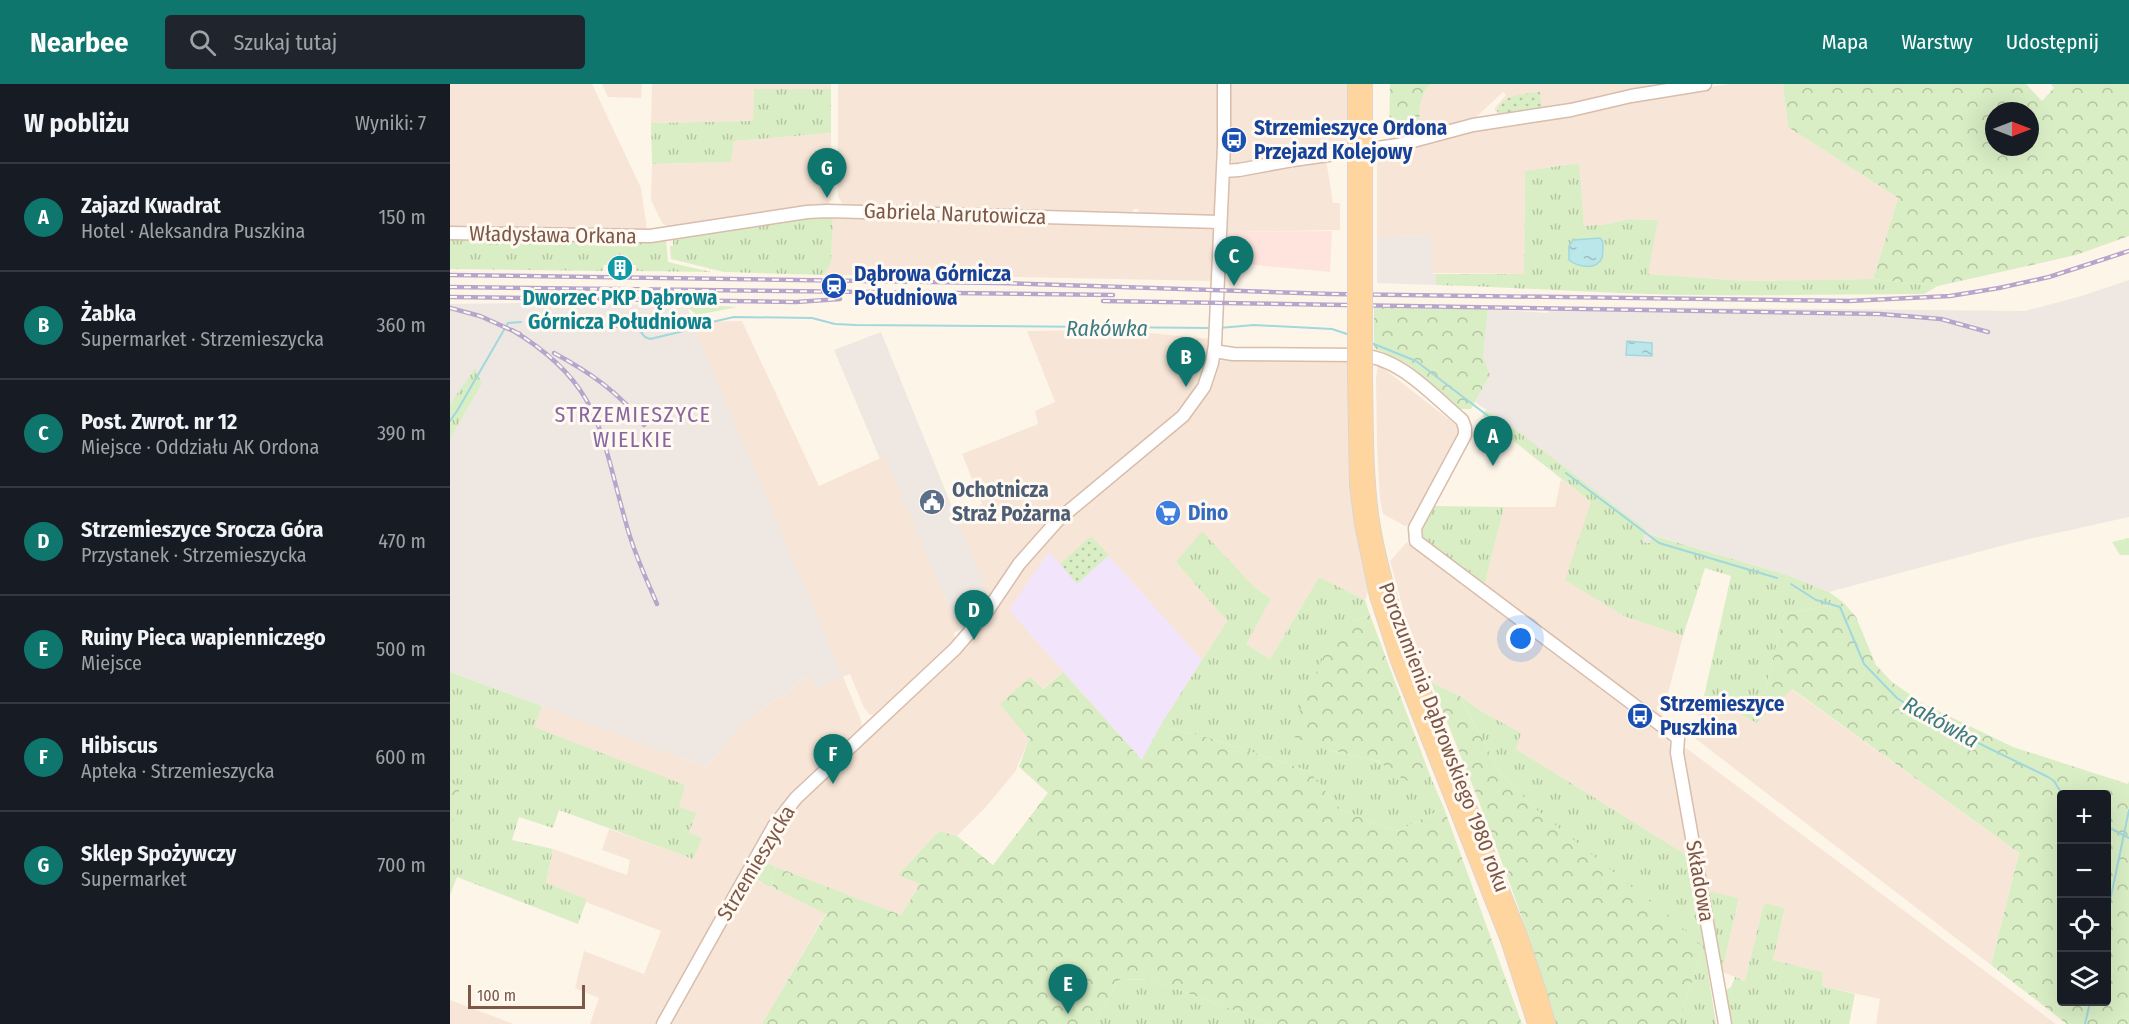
<!DOCTYPE html>
<html lang="pl">
<head>
<meta charset="utf-8">
<style>
	:root { --surface:#171b24; --page:#20242c; --text:#f1f3f6; --muted:#9ea1a6; --line:#363941; --accent:#0f766e }
	body { margin:0; font-family:"Fira Sans Condensed",sans-serif; background:var(--page); color:var(--text) }
	.controls { position:absolute; right:18px; bottom:18px; display:grid; overflow:hidden; border-radius:6px; box-shadow:0 6px 24px #0002 }
	.controls button { width:54px; height:54px; display:grid; place-items:center; padding:0; border:0; border-bottom:2px solid var(--line); background:var(--surface); color:var(--text); font:30px sans-serif }
	.compass { position:absolute; left:1535px; top:18px; width:54px; height:54px; border-radius:50%; background:var(--surface); box-shadow:0 6px 24px #0002; rotate:90deg }
	.scale { position:absolute; left:18px; bottom:15px; width:117px; box-sizing:border-box; padding-left:6px; border:3px solid #7c5849; border-top:0; font-size:16px; line-height:21px; white-space:nowrap; color:#7c5849; -webkit-text-stroke:4px #fff9f1; paint-order:stroke }
	.you { position:absolute; left:1071px; top:555px; width:21px; height:21px; margin:-15px; border:4px solid #fff; border-radius:50%; background:#1a73e8; box-shadow:0 0 0 9px #1a73e833 }
	.badge { display:grid; place-items:center; width:39px; height:39px; border-radius:50%; background:var(--accent); color:#fff; font-size:20px; font-weight:700 }
	.pin { position:absolute; translate:-50% -50px; filter:drop-shadow(0 2px 3px #0008) }
	.pin::after { content:''; position:absolute; top:32px; width:21px; height:18px; background:inherit; clip-path:polygon(0 0,100% 0,50% 100%) }
	.list { margin:0; padding:0; list-style:none }
	h2 { display:flex; justify-content:space-between; align-items:center; height:78px; margin:0; padding:0 24px; font-size:26px }
	h2 small { font-size:20px; font-weight:400; color:var(--muted) }
	.list li { display:grid; grid-template-columns:39px 1fr auto; gap:18px; align-items:center; box-sizing:border-box; height:108px; padding:0 24px; border-top:2px solid var(--line) }
	.list b { display:block; font-size:22px; white-space:nowrap }
	.list p { margin:0; font-size:20px; white-space:nowrap; color:var(--muted) }
	.list em { font-size:20px; font-style:normal; color:var(--muted) }
	.icon { flex:none; width:33px; height:33px; fill:none; stroke:currentColor; stroke-width:2; stroke-linecap:round; stroke-linejoin:round }
	.map { position:relative; flex:none; width:1679px; height:940px; overflow:hidden }
	header { display:flex; align-items:center; gap:36px; box-sizing:border-box; height:84px; padding:0 30px; background:var(--accent); color:#fff }
	header strong { font-size:28px }
	nav { display:flex; gap:33px; margin-inline-start:auto; font-size:21px }
	.search { width:420px; height:54px; background:var(--page); display:flex; align-items:center; gap:15px; box-sizing:border-box; padding:0 21px; border-radius:6px; color:var(--muted); font-size:22px }
	main { display:flex }
	aside { flex:1; background:var(--surface) }
	.map>svg:first-child { display:block }
</style>
</head>
<body>
<header>
<strong>Nearbee</strong>
<div class="search"><svg class="icon" aria-label="search" viewBox="0 0 24 24"><circle cx="10" cy="10" r="6"/><path d="M15 15l6 6"/></svg>Szukaj tutaj</div>
<nav><a>Mapa</a><a>Warstwy</a><a>Udostępnij</a></nav>
</header>
<main>
<aside>
<h2>W pobliżu<small>Wyniki: 7</small></h2>
<ul class="list">
<li><span class="badge">A</span><div><b>Zajazd Kwadrat</b><p>Hotel · Aleksandra Puszkina</p></div><em>150 m</em></li>
<li><span class="badge">B</span><div><b>Żabka</b><p>Supermarket · Strzemieszycka</p></div><em>360 m</em></li>
<li><span class="badge">C</span><div><b>Post. Zwrot. nr 12</b><p>Miejsce · Oddziału AK Ordona</p></div><em>390 m</em></li>
<li><span class="badge">D</span><div><b>Strzemieszyce Srocza Góra</b><p>Przystanek · Strzemieszycka</p></div><em>470 m</em></li>
<li><span class="badge">E</span><div><b>Ruiny Pieca wapienniczego</b><p>Miejsce</p></div><em>500 m</em></li>
<li><span class="badge">F</span><div><b>Hibiscus</b><p>Apteka · Strzemieszycka</p></div><em>600 m</em></li>
<li><span class="badge">G</span><div><b>Sklep Spożywczy</b><p>Supermarket</p></div><em>700 m</em></li>
</ul>
</aside>
<div class="map">
<svg width="1679" height="940" viewBox="0 0 1679 940">
	<defs>
		<pattern id="grass-tufts" width="24" height="20" patternUnits="userSpaceOnUse" patternTransform="scale(1.5)"><rect width="24" height="20" fill="#d9eec5"/><path d="M3 7l-1-3M5 7V3M7 7l1-3M15 17l-1-3M17 17v-4M19 17l1-3" fill="none" stroke="#b5c4a2"/></pattern>
		<pattern id="forest-crowns" width="20" height="18" patternUnits="userSpaceOnUse" patternTransform="scale(1.5)"><rect width="20" height="18" fill="#d9eec5"/><path d="M2 6a3 3 0 1 1 6 0M12 15a3 3 0 1 1 6 0" fill="none" stroke="#b5c4a2"/></pattern>
		<pattern id="park-dots" width="8" height="8" patternUnits="userSpaceOnUse" patternTransform="scale(1.5)"><rect width="8" height="8" fill="#d9eec5"/><path d="M2 2h.1M6 6h.1" fill="none" stroke="#b5c4a2" stroke-width="1.8" stroke-linecap="round"/></pattern>
		<pattern id="water-ripples" width="26" height="14" patternUnits="userSpaceOnUse" patternTransform="scale(1.5)"><rect width="26" height="14" fill="#bbe7ea"/><path d="M2 4q2-2 4 0t4 0M15 11q2-2 4 0t4 0" fill="none" stroke="#9dbec0"/></pattern>
	</defs>
	<rect width="100%" height="100%" fill="#fef5e9"/>
	<path fill="#f7e6d7" d="M0 0H142L191 104 197 145 0 143Z
		M152 0H192L191 14 158 13Z
		M202 0H381V5L304 6 303 37 201 39Z
		M388 0H770V58L767 75 766 93 768 101 765 128 759 133 690 130 688 125H684L682 130 397 122 392 120 388 112Z
		M778 0H898V64L783 81 781 76 782 50 779 33Z
		M980 0H1232L1134 20 1049 32 1044 25 1056 11 1053 8 1023 36 973 52 968 31 970 15Z
		M1279 0H1333L1338 43 1448 114 1423 195 1297 197 1197 190 1208 136 1178 135 1158 140 1134 142 1128 79 1075 87 1074 190 981 189V152L946 151V154H927V72L929 68 1024 44 1185 15Z
		M381 49V116L378 120 217 142 213 140 209 133 201 116 202 80 281 78 284 57Z
		M876 75 883 119H890V146L774 148 778 97 781 93Z
		M383 131 761 143 764 147 763 197 426 190 425 183H407V191H374L381 179Z
		M292 237 369 402 435 372 504 535 511 545 504 549 505 557 471 592 454 603 423 631 419 630 414 624 400 590 393 593 411 636 412 646 356 697 209 940H140L149 914 125 904 134 867 194 890 211 847 136 818 137 815 96 799 103 765 177 791 180 776 152 766 159 745 243 775 239 750 229 723 83 643 92 622 256 683 292 641 322 617 338 609 349 597 360 592 392 593 242 238Z
		M669 246 761 255 752 296 747 299 731 328 618 423 540 516 504 431 532 420 512 370 588 340 585 327 605 318 577 247Z
		M776 274H901L919 505 915 516 869 493 820 575 796 560 821 515 803 502 726 478 777 537 710 642 692 676 613 588 592 605 579 655 565 688 535 724 507 752 489 747 449 790 470 800 451 831 326 783 310 775 344 721 495 581 517 563 549 523 574 485V480L606 444 727 344 766 280Z
		M928 280 1010 344V352L964 440 955 442 933 430 930 416 927 363 926 294Z
		M1111 395 1141 418 1176 533 1233 552 1212 632 1034 503 1054 423H1105Z
		M957 458 1219 657 1240 773 1066 665 1070 649 1034 629 1010 612 981 598 955 532 940 477Z
		M1341 605 1569 769 1541 881 1242 652 1254 612 1307 639Z
		M1236 664 1606 940H1426L1430 915 1372 902 1373 888 1323 876 1335 825 1314 819 1295 897 1272 888 1289 815 1258 807 1232 668Z
		M300 793 376 829 312 940H217Z
		M0 916 64 940H0Z"/>
	<path fill="#ffe4dd" d="M882 147 880 188 773 178 774 148Z"/>
	<path fill="#efe8e2" d="M946 151 981 152V189L986 190V201L927 199V154H946Z
		M1679 196V433L1562 459 1379 508 1337 491 1203 451 1200 459 1193 458 1195 446 1073 351 1025 318 1040 291 1033 273 1038 225 1098 229 1099 222 1575 227 1631 212Z
		M76 219 237 221 242 238 393 593 367 604 360 592 349 597 338 609 322 617 292 641 256 683 0 588V355L32 300 25 285 0 320V220Z
		M431 248 540 516 517 545H511L504 535 435 373 430 375 384 266Z"/>
	<path fill="#f2e5fb" d="M641 452 752 576 710 642 692 676 559 526 599 468 610 480Z"/>
	<path fill="url(#grass-tufts)" d="M304 5H381V49L284 57 281 78 202 80 201 39 303 37Z
		M1129 79 1134 142 1158 140 1178 135 1208 136 1198 190 1297 197 1423 195 1488 202 1474 210C1383 210 1292 213 1200 210 1129 208 1058 203 986 201V190H1074L1075 87Z
		M383 132 381 179 374 191 274 188 221 175 220 162H223V155L356 133Z
		M0 154 129 157H137L138 161H145V157L216 156 218 178 261 188 186 187V181H154L153 187 0 185Z
		M237 220 287 223 247 231 238 224Z
		M25 284 32 300 0 355V320Z
		M1036 326 1073 351 1196 446 1193 458 1200 459 1202 451 1337 491 1379 508 1394 519 1334 530 1307 639 1254 612 1281 492 1255 484 1233 552 1176 533 1115 496 1141 418 1032 332Z
		M984 422 1054 423 1034 503 974 458C969 445 978 434 984 422Z
		M752 447 803 502 821 515 796 560 820 575 869 493 915 516 920 531 902 538 879 666C894 670 911 672 926 677 951 686 947 705 981 694L994 724 948 747 891 726 859 687 760 654 710 642 777 537 726 478Z
		M0 588 92 622 84 643 235 701 229 723 246 729 239 749 252 754 243 775 109 726 103 744 69 733 62 756 103 765 96 799 137 815 128 840 7 793 0 811V744L9 721V706L0 699Z
		M1010 612 1034 629 1071 649 1066 665 1240 773 1266 940H1228L1253 864 1083 723 1050 689Z
		M315 778 326 783 322 795 323 804 305 795Z
		M1258 807 1289 814 1272 888Z
		M1314 819 1335 824 1323 876 1373 888 1372 902 1405 910 1399 940H1282L1276 906 1281 903 1285 893 1295 897Z
		M700 895 821 940H644L669 896Z"/>
	<path fill="url(#forest-crowns)" fill-rule="evenodd" d="M940 0H980C967 16 968 31 972 50L939 57Z
		M1333 0H1576L1592 17 1604 4 1601 0H1679V152L1626 171 1488 202 1423 195 1448 114 1338 43ZM1544 27H1580V63H1544Z
		M924 224 1038 225 1033 273 1040 291 1021 325H1010L959 281 924 264Z
		M1679 454V471H1670L1662 458Z
		M1394 519 1406 533 1426 581 1442 598 1474 620 1563 663 1678 700 1679 697V940H1617L1541 881 1569 769 1342 605 1307 639 1334 530ZM1612 710H1656V918H1612Z
		M920 531 981 694 967 699 954 696 928 677 879 666 839 651 879 560 902 538Z
		M613 588 692 676 710 642 760 654 859 687 891 726 948 747 994 724 1072 940H821L700 895 669 896 644 940H312L376 830 323 804 322 795 326 783 451 831 470 800 448 791 489 747 507 752 543 781 598 709 569 683 579 655 550 620 580 593 593 605Z
		M981 598 1010 612 1050 689 1083 723 1241 851 1253 864 1228 940H1105C1073 823 1026 710 981 598Z
		M0 699 9 706V721L0 744Z"/>
	<path fill="url(#park-dots)" d="M1090 8 1092 25 1051 31 1047 27C1053 9 1073 11 1090 8Z
		M641 452 659 471 627 500 610 480Z"/>
	<path fill="url(#water-ripples)" stroke="#a0d8dd" stroke-width="1.5" d="M1150 154 1153 158C1153 163 1153 169 1152 174 1146 187 1128 183 1119 176V162L1123 156Z
		M1177 257 1202 259V272L1176 271Z"/>
	<g fill="none" stroke-linecap="round" stroke-linejoin="round">
		<path stroke="#a0d8dd" stroke-width="2" d="M83 239 187 244
			M253 240 284 233 362 234 385 240 406 241 760 244
			M769 244 804 241 882 245 900 251
			M190 247 195 253 200 255 234 247
			M919 258 966 277 1038 332
			M0 337 7 327 58 239 71 238
			M1116 389 1209 459 1327 494
			M1341 500 1366 516 1390 523 1414 580 1447 614 1477 634 1598 693 1604 697 1612 710
			M1656 742 1679 754
			M1656 836 1679 726
			M1635 940 1640 918"/>
		<g stroke="#d8bdac" stroke-width="15">
			<path id="secondary" d="M773 87 789 86 843 76 948 61 1023 41 1121 26 1181 12 1255 0
				M0 149 200 152 357 128 377 127 770 138
				M764 267 783 270 908 271C949 272 982 311 1012 336L1015 344V351L965 444 966 457 1228 654 1227 669 1275 940
				M213 940 324 742 346 714 505 565 536 529 569 480 608 436 733 332 754 303 762 279 765 261 774 62V0"/>
		</g>
		<g stroke="#ddd4d0" stroke-width="16">
			<path id="primary" d="M905 0V36
				M915 37V0
				M905 293 907 401 912 440 927 512 948 577 1058 856 1085 940
				M915 293C916 341 915 390 922 437 928 476 939 513 951 550L1070 852 1089 908 1098 940"/>
		</g>
		<use href="#secondary" stroke="#fff" stroke-width="12"/>
		<use href="#primary" stroke="#ffd59f" stroke-width="14"/>
		<g stroke="#b7a5cb" stroke-width="4.5">
			<path id="rail" d="M0 191 550 199 881 210 1399 217 1500 212 1549 204 1599 193 1679 167
				M0 203 663 211
				M0 213 346 218 390 215
				M653 217 1430 230 1491 235 1538 248
				M0 224 30 232 70 250
				M62 246C152 300 150 349 176 439 183 467 196 494 207 520
				M104 269C139 288 169 308 194 341"/>
		</g>
		<use href="#rail" stroke="#fff9f1" stroke-width="2" stroke-dasharray="7" stroke-linecap="butt"/>
		<g stroke="#ddd4d0" stroke-width="16" stroke-linecap="butt">
			<path id="primary-bridge" d="M905 36V293
				M915 37V293"/>
		</g>
		<use href="#primary-bridge" stroke="#ffd59f" stroke-width="14"/>
	</g>
	<defs>
		<g id="bus-disc" transform="scale(1.35)"><circle r="9.5" fill="#1a4fb4" stroke="#fff9f1"/><path d="M-5-6H5V4H4V6H2V4H-2V6H-4V4H-5ZM-3.5-4V0h7V-4ZM-3.5 1.2v1.5H-2V1.2ZM2 1.2v1.5H3.5V1.2Z" fill="#fff"/></g>
		<g id="building-disc" transform="scale(1.35)"><circle r="9.5" fill="#0f9aa8" stroke="#fff9f1"/><path d="M-4-6H4V6H1V3H-1V6H-4ZM-2.5-4.3h1.7v1.8h-1.7ZM.8-4.3h1.7v1.8H.8ZM-2.5-1h1.7V.8h-1.7ZM.8-1h1.7V.8H.8Z" fill="#fff"/></g>
		<g id="station-disc" transform="scale(1.35)"><circle r="9.5" fill="#1a4fb4" stroke="#fff9f1"/><path d="M-3-6H3Q5-6 5-4V2Q5 4 3 4L4.5 6H3L1.5 4h-3L-3 6H-4.5L-3 4Q-5 4-5 2V-4Q-5-6-3-6ZM-3.5-4v3h7v-3ZM-3.5 1v1.5H-2V1ZM2 1v1.5H3.5V1Z" fill="#fff"/></g>
		<g id="civic-disc" transform="scale(1.35)"><circle r="9.5" fill="#5c6f8a" stroke="#fff9f1"/><path d="M-.6-6.5H3V-4.5H.6V-3L4-1V1h2V6H-6V1h2V-1L-.6-3ZM-1.2 2.5V6h2.4V2.5Z" fill="#fff"/></g>
		<g id="supermarket-disc" transform="scale(1.35)"><circle r="9.5" fill="#3f7fe0" stroke="#fff9f1"/><path d="M-6-5.5h2.5l.6 2H6L4.5 2H-2.5L-4.4-4H-6ZM-1.5 3.2a1.3 1.3 0 1 0 .1 0ZM3 3.2a1.3 1.3 0 1 0 .1 0Z" fill="#fff"/></g>
	</defs>
	<g fill-rule="evenodd">
		<use href="#bus-disc" x="784" y="56"/>
		<use href="#building-disc" x="170" y="184"/>
		<use href="#station-disc" x="384" y="202"/>
		<use href="#civic-disc" x="482" y="418"/>
		<use href="#supermarket-disc" x="718" y="429"/>
		<use href="#bus-disc" x="1190" y="632"/>
	</g>
	<g text-anchor="middle" dominant-baseline="central" stroke-width="6" stroke-linejoin="round" paint-order="stroke">
		<g font-size="21" font-weight="bold" fill="#164399" stroke="#fff9f1" text-anchor="start">
			<text x="804" y="44">Strzemieszyce Ordona<tspan x="804" dy="24">Przejazd Kolejowy</tspan></text>
			<text x="404" y="190">Dąbrowa Górnicza<tspan x="404" dy="24">Południowa</tspan></text>
			<text x="1210" y="620">Strzemieszyce<tspan x="1210" dy="24">Puszkina</tspan></text>
		</g>
		<g font-size="21" fill="#7c5849" stroke="#fff9f1">
			<text transform="translate(505 130) rotate(2)">Gabriela Narutowicza</text>
			<text transform="translate(103 151) rotate(1)">Władysława Orkana</text>
			<text transform="translate(994 653) rotate(69)">Porozumienia Dąbrowskiego 1980 roku</text>
			<text transform="translate(306 779) rotate(-59)">Strzemieszycka</text>
			<text transform="translate(1250 797) rotate(80)">Składowa</text>
		</g>
		<g font-size="21" font-weight="bold" fill="#0d838f" stroke="#fff9f1">
			<text x="170" y="214">Dworzec PKP Dąbrowa<tspan x="170" dy="24">Górnicza Południowa</tspan></text>
		</g>
		<g font-size="21" font-weight="bold" fill="#4e5e75" stroke="#fff9f1" text-anchor="start">
			<text x="502" y="406">Ochotnicza<tspan x="502" dy="24">Straż Pożarna</tspan></text>
		</g>
		<g font-size="21" font-weight="bold" fill="#366cbe" stroke="#fff9f1" text-anchor="start">
			<text x="738" y="429">Dino</text>
		</g>
		<g font-size="22" font-style="italic" fill="#3b7b82" stroke="#fff9f1">
			<text x="657" y="244">Rakówka</text>
			<text transform="translate(1491 638) rotate(29)">Rakówka</text>
		</g>
		<g font-size="22" letter-spacing="1.5" fill="#88669f" stroke="#fff9f1">
			<text x="183" y="330">STRZEMIESZYCE<tspan x="183" dy="25">WIELKIE</tspan></text>
		</g>
	</g>
</svg>
<div class="controls">
<button>+</button>
<button>−</button>
<button><svg class="icon" aria-label="locate" viewBox="0 0 24 24"><circle cx="12" cy="12" r="6"/><path d="M12 2v4M12 18v4M2 12h4M18 12h4"/></svg></button>
<button><svg class="icon" aria-label="layers" viewBox="0 0 24 24"><path d="M12 4l9 5-9 5-9-5zM3 14l9 5 9-5"/></svg></button>
</div>
<svg class="compass" viewBox="-18 -18 36 36"><path d="M0-13l5 13h-10z" fill="#e53935"/><path d="M0 13l5-13h-10z" fill="#9ea1a6"/></svg>
<div class="scale">100 m</div>
<div class="you"></div>
<div class="pin badge" style="left:1043px;top:382px">A</div>
<div class="pin badge" style="left:736px;top:303px">B</div>
<div class="pin badge" style="left:784px;top:202px">C</div>
<div class="pin badge" style="left:524px;top:556px">D</div>
<div class="pin badge" style="left:618px;top:930px">E</div>
<div class="pin badge" style="left:383px;top:700px">F</div>
<div class="pin badge" style="left:377px;top:114px">G</div>
</div>
</main>
</body>
</html>
